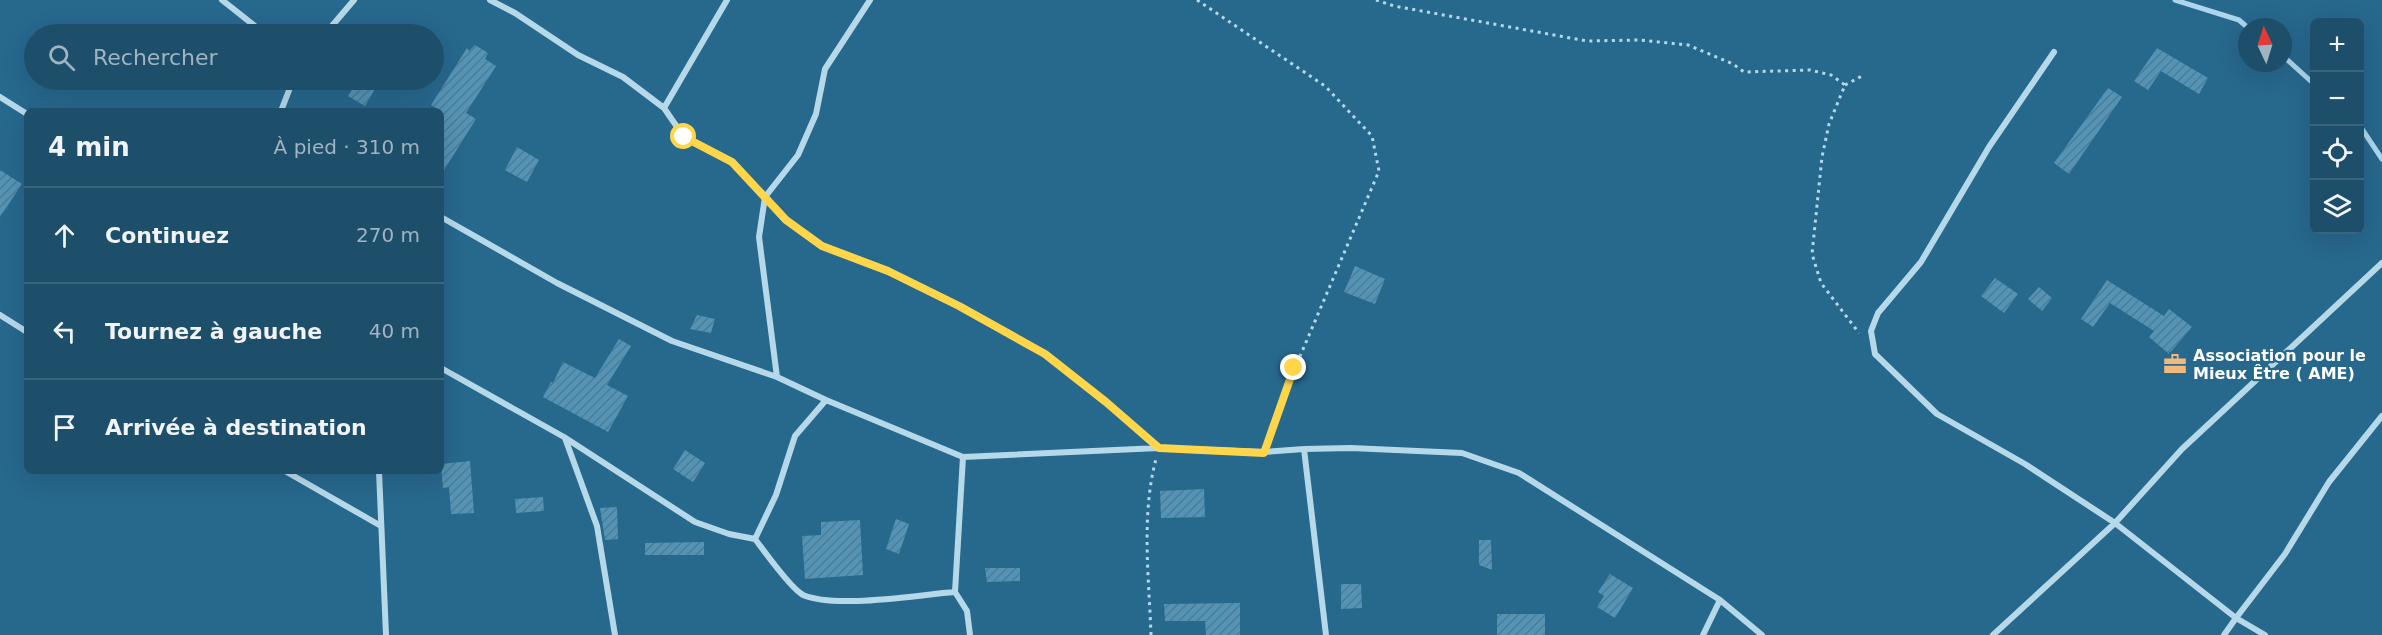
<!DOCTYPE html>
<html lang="fr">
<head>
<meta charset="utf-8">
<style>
	:root { --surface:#1d4e6a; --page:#255570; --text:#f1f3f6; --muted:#a0b4c1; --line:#3b657e }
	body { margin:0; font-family:"DejaVu Sans",sans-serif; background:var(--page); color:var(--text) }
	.controls { position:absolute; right:18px; top:18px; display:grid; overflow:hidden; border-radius:9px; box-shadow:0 6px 24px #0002 }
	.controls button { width:54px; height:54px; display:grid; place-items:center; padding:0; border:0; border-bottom:2px solid var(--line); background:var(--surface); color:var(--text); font:30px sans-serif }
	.compass { position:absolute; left:2238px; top:18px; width:54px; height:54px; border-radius:50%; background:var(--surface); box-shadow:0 6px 24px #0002; rotate:356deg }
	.stop { position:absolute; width:18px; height:18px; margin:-14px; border:4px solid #ffd54a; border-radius:50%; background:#fff }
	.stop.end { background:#ffd54a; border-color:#fff; box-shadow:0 2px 6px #0008 }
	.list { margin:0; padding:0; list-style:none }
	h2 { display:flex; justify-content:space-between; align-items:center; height:78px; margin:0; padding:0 24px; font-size:26px }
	h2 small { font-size:20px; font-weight:400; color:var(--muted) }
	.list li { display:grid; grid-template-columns:39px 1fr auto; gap:18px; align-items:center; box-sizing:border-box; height:96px; padding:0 24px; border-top:2px solid var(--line) }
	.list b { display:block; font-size:22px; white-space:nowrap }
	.list em { font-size:20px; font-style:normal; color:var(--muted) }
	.icon { flex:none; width:33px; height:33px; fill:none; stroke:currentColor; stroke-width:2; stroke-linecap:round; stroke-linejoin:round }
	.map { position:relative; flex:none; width:2382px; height:635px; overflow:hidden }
	.search { position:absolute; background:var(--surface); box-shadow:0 6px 24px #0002; left:24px; top:24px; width:420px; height:66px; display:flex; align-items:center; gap:15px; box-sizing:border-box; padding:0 21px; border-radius:33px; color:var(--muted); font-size:22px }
	.panel { position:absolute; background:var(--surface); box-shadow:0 6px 24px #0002; left:24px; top:108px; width:420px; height:366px; border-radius:9px }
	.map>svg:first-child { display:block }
</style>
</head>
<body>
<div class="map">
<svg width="2382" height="635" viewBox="0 0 2382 635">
	<defs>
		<pattern id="building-hatch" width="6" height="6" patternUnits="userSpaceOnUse" patternTransform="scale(1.5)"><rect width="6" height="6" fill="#5394b6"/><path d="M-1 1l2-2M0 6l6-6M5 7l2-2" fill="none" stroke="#517b91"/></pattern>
	</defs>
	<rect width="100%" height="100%" fill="#27688d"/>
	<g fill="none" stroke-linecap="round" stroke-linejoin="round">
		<path stroke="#abd6eb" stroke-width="5" d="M2175 0 2239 20 2247 27
			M2283 56 2314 84
			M2360 126 2382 159"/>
	</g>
	<path fill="url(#building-hatch)" d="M475 45 488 53 485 59 496 66 466 113 476 119 441 175V111L431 105 467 48 469 51Z
		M2157 48 2208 78 2199 94 2161 71 2148 90 2134 81Z
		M358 80H370L378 84 365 106 348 96Z
		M2108 88 2122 97 2069 174 2054 163Z
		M517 147 539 160 527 182 505 170Z
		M0 170 22 184 0 217Z
		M1355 266 1385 279 1375 304 1344 292Z
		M1995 278 2018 294 2004 313 1981 296Z
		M2107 280 2164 316 2169 309 2192 327 2169 354 2149 337 2154 331 2110 303 2093 327 2081 319Z
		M2039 287 2052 298 2042 311 2028 299Z
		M697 315 715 319 711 333 690 329Z
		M619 339 631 346 607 385 628 396 608 432 543 397 551 382 553 383 563 362 595 378Z
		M685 450 705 463 693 482 673 469Z
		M470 461 474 513 451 514 449 487 443 488 441 464Z
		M1204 489 1205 517 1161 518 1160 491Z
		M543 497 544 511 516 513 515 499Z
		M617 507 618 539 605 540 600 508Z
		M896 519 909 524 899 554 886 549Z
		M860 520 863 575 805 579 802 536 821 535V522Z
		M1479 540H1491L1492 570 1479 565Z
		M704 542V555H645V543Z
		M985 568H1020V581L987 582Z
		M1610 574 1633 588 1615 618 1597 607 1604 596 1598 592Z
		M1341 584H1361L1362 608 1341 609Z
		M1240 603V635H1206L1205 621H1165L1164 604Z
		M1497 614H1545V635H1497Z"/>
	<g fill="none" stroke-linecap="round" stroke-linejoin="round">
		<path stroke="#b6d9ea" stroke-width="3" stroke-dasharray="3 4.5" stroke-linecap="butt" d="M1197 0 1325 86 1372 136 1379 171 1295 368 1268 442
			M1376 0 1394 6 1587 41 1639 40 1688 45 1733 64 1744 72 1810 70 1831 75 1845 85 1829 124 1822 157 1812 254 1821 283 1859 333
			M1845 85 1862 76
			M1151 635C1149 577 1141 515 1156 459"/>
		<path stroke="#b6d9ea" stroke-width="6" d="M222 0 265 34
			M490 0 515 13 578 55 623 77 664 108 684 137 732 162 786 220 822 246 888 271 959 306 1045 354 1106 402 1158 448
			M325 34 354 0
			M2054 52 1989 147 1921 262 1878 313 1871 331 1875 354 1937 414 2025 464 2115 523 2236 618 2224 635
			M0 97 27 114
			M664 108 727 0
			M281 111 293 80
			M441 217 557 283 672 341 777 377 826 400
			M0 315 27 332
			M441 368 564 437 695 522 729 534 755 539
			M777 377 759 237 765 197 798 155 816 114 825 69 870 0
			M565 438 597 526 615 635
			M1304 449 1326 635
			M285 471 381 526
			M379 471 386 635
			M955 592 963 457
			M970 635 967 611 955 592C916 595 836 609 803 595 790 588 765 552 755 539L776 495 795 436 826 400 963 457 1159 448 1264 452 1304 449 1351 448 1462 453 1519 473 1720 600 1762 635
			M1703 635 1720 600
			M1993 635 2115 523 2182 449 2382 263
			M2265 635 2236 618 2285 554 2329 482 2382 416"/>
	</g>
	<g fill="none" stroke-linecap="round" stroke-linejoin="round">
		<path stroke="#ffd54a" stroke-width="8" d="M684 137 732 162 786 220 822 246 888 271 959 306 1045 354 1106 402 1159 448 1264 453 1294 368"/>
	</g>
	<defs>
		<g id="office-bare" transform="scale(1.8)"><path d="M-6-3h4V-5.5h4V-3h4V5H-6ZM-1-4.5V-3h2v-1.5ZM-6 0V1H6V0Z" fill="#f3b87c" stroke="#27688d" stroke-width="2.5" paint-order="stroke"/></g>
	</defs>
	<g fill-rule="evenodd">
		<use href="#office-bare" x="2175" y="364"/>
	</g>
	<g text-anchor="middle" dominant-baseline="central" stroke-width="4.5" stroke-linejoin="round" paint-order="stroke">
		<g font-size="16" font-weight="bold" fill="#fff" stroke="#27688d" text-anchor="start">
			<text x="2193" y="355">Association pour le<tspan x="2193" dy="18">Mieux Être ( AME)</tspan></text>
		</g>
	</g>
</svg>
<div class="controls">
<button>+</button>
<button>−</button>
<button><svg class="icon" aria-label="locate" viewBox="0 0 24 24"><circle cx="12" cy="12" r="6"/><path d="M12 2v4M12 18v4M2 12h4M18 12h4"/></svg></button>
<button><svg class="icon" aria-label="layers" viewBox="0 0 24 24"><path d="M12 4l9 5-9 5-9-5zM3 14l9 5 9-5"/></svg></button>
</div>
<svg class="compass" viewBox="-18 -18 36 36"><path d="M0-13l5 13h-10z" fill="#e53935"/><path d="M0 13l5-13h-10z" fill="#a0b4c1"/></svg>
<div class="stop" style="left:684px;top:137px"></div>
<div class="stop end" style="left:1294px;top:368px"></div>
<div class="search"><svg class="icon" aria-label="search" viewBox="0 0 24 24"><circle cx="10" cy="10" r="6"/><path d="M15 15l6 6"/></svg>Rechercher</div>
<section class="panel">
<h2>4 min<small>À pied · 310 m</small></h2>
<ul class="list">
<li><svg class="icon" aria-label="ahead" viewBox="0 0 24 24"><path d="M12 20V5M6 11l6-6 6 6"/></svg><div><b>Continuez</b></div><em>270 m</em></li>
<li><svg class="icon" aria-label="left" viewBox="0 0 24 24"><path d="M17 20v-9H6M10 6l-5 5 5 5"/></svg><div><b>Tournez à gauche</b></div><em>40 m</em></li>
<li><svg class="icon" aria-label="arrive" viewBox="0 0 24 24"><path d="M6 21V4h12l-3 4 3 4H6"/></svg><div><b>Arrivée à destination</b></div></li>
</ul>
</section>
</div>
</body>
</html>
